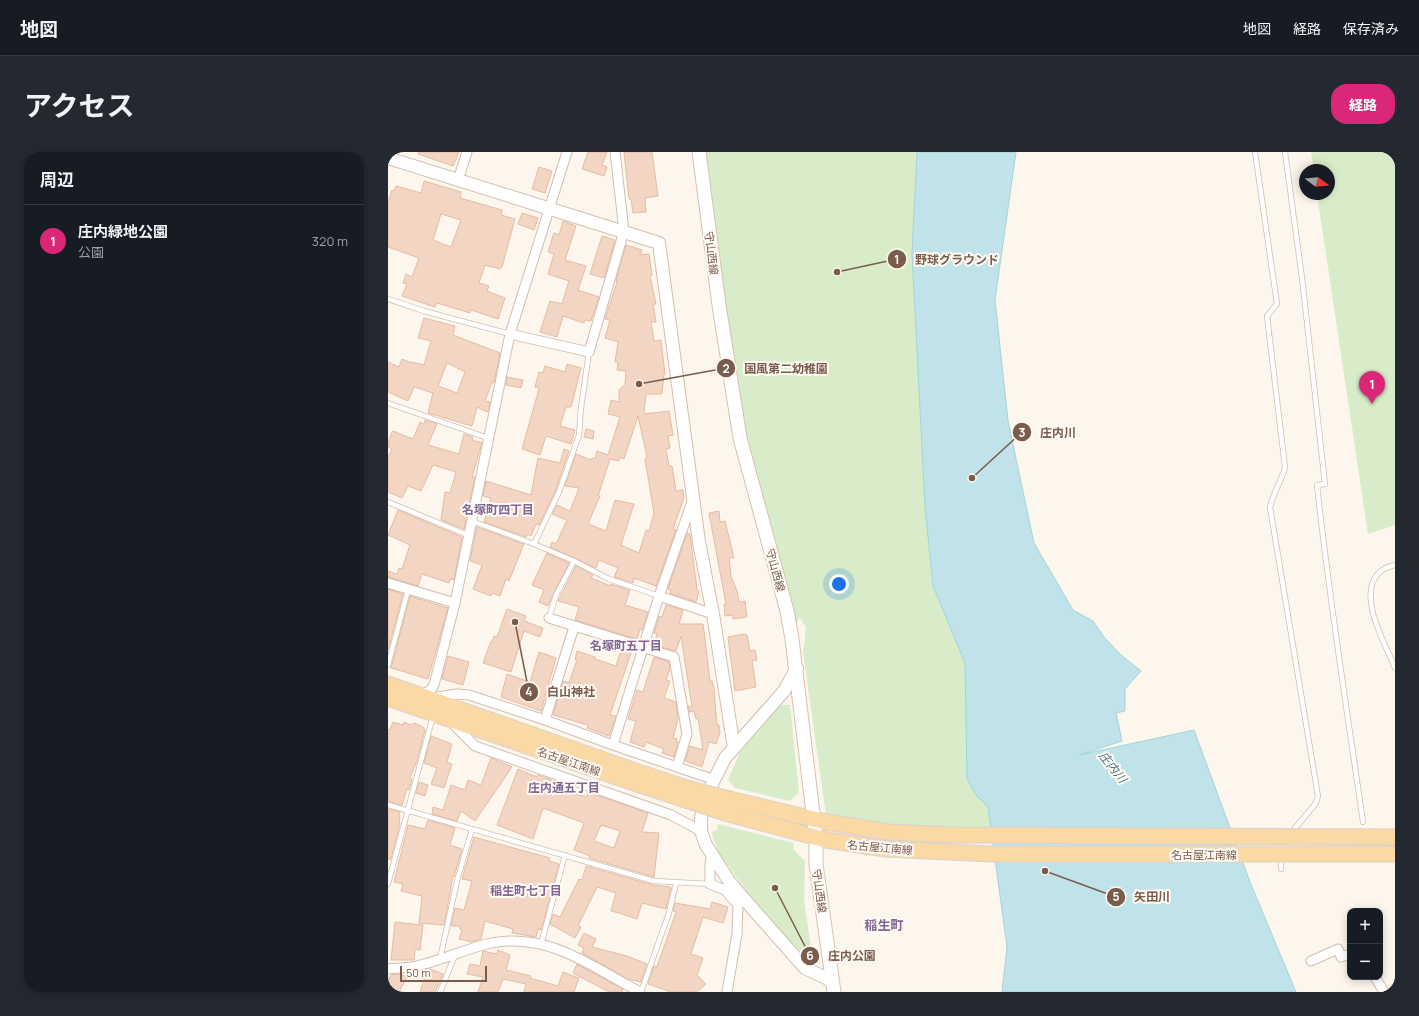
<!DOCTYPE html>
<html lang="ja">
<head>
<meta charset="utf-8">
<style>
	:root { --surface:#171b24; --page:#242831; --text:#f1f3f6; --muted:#9ea1a6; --line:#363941; --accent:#db2777 }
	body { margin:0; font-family:Manrope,"Noto Sans JP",sans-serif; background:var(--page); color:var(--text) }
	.controls { position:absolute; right:12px; bottom:12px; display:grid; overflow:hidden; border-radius:8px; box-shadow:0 2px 10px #0003 }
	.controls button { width:36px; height:36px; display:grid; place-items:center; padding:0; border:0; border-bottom:1px solid var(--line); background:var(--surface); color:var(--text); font:20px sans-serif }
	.compass { position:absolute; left:911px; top:12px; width:36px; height:36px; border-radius:50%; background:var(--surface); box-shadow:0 2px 10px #0003; rotate:106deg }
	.scale { position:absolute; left:12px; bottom:10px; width:87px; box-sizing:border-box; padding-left:4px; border:2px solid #7a5c4d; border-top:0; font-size:11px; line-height:14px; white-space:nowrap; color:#7a5c4d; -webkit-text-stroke:3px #fffaf3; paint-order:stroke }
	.you { position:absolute; left:451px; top:432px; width:14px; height:14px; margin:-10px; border:3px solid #fff; border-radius:50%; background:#1a73e8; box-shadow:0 0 0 6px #1a73e833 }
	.badge { display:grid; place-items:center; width:26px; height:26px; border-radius:50%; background:var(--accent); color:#fff; font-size:13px; font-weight:700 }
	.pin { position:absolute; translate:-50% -33px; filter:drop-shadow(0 1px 2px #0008) }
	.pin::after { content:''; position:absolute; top:21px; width:14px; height:12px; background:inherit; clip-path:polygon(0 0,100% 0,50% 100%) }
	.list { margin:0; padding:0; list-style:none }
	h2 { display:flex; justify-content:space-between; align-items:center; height:52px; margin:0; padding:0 16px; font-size:17px }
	h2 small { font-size:13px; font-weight:400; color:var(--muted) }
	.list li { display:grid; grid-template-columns:26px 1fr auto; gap:12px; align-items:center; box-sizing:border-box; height:72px; padding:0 16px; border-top:1px solid var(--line) }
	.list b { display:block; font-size:15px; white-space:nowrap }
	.list p { margin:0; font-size:13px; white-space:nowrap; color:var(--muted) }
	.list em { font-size:13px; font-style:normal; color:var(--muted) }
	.map { position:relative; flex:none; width:1007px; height:840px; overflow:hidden; border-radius:16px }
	header { display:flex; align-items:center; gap:24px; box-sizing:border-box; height:56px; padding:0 20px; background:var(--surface); border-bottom:1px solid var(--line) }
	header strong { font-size:19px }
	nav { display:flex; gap:22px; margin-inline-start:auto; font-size:14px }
	.intro { display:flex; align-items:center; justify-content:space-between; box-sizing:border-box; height:96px; padding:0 24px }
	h1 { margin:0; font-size:28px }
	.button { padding:10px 18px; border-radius:16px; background:var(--accent); color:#fff; font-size:14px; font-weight:700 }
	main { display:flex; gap:24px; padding:0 24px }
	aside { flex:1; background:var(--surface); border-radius:16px; box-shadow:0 2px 10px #0003 }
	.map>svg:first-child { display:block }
</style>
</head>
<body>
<header>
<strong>地図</strong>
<nav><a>地図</a><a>経路</a><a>保存済み</a></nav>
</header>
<div class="intro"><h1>アクセス</h1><a class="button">経路</a></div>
<main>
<aside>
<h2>周辺<small></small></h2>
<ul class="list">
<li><span class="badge">1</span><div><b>庄内緑地公園</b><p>公園</p></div><em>320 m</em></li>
</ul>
</aside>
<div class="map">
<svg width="1007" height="840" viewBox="0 0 1007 840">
	<rect width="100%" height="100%" fill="#fdf6ec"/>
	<path fill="#d8ecc9" d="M311 0H529L524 101 537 355 545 434 577 511 579 627 588 643 600 655 605 690C549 689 492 689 438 677V663L415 501 418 475 411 465 404 487 352 286Z
		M923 0H1007V373L980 382 929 42H941V18H926Z
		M392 553H402L411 640 402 649 347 636 340 628 352 600Z
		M330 672 406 691 405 697 417 709 416 747 424 804C403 803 345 720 331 701L326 689 324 680 329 678Z"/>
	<path fill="#bfe3e8" stroke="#a5d3da" d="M529 0H628L607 148 620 269 646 391 685 458 705 469 716 485 733 503 753 519 737 537V559L728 561 734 589 691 603 806 578 862 730 908 840H614L619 795 600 655 588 643 579 627 577 511 545 434 537 355 524 101Z"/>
	<path fill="#f3d5c3" stroke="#e6bba3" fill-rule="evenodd" d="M30 0H71L65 14 30 2Z
		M200 0H219L214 13 219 15 216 24 194 17Z
		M236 0H264L270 44 257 46 258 60 245 61 243 47H241Z
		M151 15 164 19 157 41 144 37Z
		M36 29 73 40 72 46 114 58 113 63 127 67 114 115 112 117 97 113 91 131 101 134 99 139 117 146 110 167 83 158 82 161 49 151 47 155 14 144 19 132 15 131 18 122 24 125 31 106 0 95V50L4 38 6 39 8 34 33 41ZM53 62 73 68 63 95 45 88Z
		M134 61 150 66 146 78 130 72Z
		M175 69 188 74 177 108 198 114 190 138 211 145 203 169 197 168 196 171 175 164 169 185 152 180 162 149 174 152 181 129 160 122 166 102 160 100 166 81 171 83Z
		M214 84 227 88 216 126 202 122Z
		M238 93 254 98 252 103 261 102 264 123 262 124 268 152H265L268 170H263L266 189 273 188 277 222H276L274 242H258L256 262 281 259 285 283 280 284 282 296 278 297 281 314H284L288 339 295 338 296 346 285 377 288 378 268 434 246 426 245 431 226 425 230 416 211 408 208 416 162 395 164 390 168 392 179 368 164 362 169 353 182 359 191 336 177 334 188 302 203 308 204 306 207 307 209 299 220 303 232 265 220 262 223 248 231 250V238L237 232 238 219 229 218 230 210H227L230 190 217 186 222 168 217 167 229 130 228 129ZM250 264 259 305 257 307 266 361 261 379 258 378 251 401 233 393 246 352 227 348 218 379 200 372 212 344H210L222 307 231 309 232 305 236 307Z
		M36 166 67 174 65 183 112 201 106 231 104 230 97 249 102 250 101 256 99 260 89 255 84 274 40 261 45 241 26 235 20 249 0 240V210L11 215 14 207 24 211V210L36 213 43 189 30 186ZM59 211 77 220 69 241 50 234Z
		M179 212 193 216 183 255H178L172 274 187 278 183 292 158 284 152 303 134 297 149 244 151 236 147 235 151 220 155 221 157 214 177 220Z
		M119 225 135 228 133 236 118 233Z
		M37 268 49 272 40 293 71 302 76 282 85 285 84 288 94 291 84 325H87L76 377 53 368 57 340 62 341 68 320 45 313 33 339 20 334 14 346 0 340V305L4 297 0 295V290L4 280 5 279 25 287 32 270 36 272Z
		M198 277 206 279 205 287 196 285Z
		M176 297 181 299 167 340 151 373 148 372 143 384 140 382 138 385 96 370 103 346 95 344 98 329 143 343 150 306 172 311Z
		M10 358 74 385 66 428 62 427 61 431 34 422 30 434 0 425V419L9 422 11 416 14 417 22 393 0 383Z
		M331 359 332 370 337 369 346 406H341L343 424 349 439 351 450 357 449 359 465 345 467V463L337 464 336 452H338L321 361Z
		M89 375 136 392 121 429 118 427 112 444 104 441 103 444 85 437 94 413 82 409Z
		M299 381 302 382 309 438 311 439 308 450 282 441 283 438 280 437Z
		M159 401 181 411 160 454 151 450 156 438 144 433Z
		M188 414 205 423 203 426 223 434V432L242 438 237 453 260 460 254 478 252 477 249 487 187 468 191 455 170 449Z
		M0 437 15 442 0 498Z
		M22 444 60 456 40 527 3 516Z
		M278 453 295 458 291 472H315L322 529H324L326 537 329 573H331L332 580 328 592 321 590 314 615 297 609 302 594 315 598 310 566 308 567 306 559 301 560 300 554 304 555 293 484 288 499 266 493 269 482 266 481 271 464 274 465Z
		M119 457 138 464 136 469 155 476 152 485 136 479 123 520 95 511 103 489 104 490 106 484 109 485Z
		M356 482 359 483 362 499 367 498 369 508 364 509 368 535 347 539 340 485Z
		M234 495 244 498 222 563 228 564 221 584 199 576 200 573 165 563 175 529 181 531 189 508H187L189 499 207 505V507L228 514Z
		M151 500 168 506 153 559 113 545 119 522 142 530Z
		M60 504 81 510 75 533 54 527Z
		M266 505 281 510 282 517 278 528 282 529 276 546 288 550 290 567 285 586 289 587 288 590H290L286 605 274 601 276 597 258 590 256 595 242 590 248 569 240 567 249 538 255 540Z
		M5 570 15 573 16 570 23 573 26 571 35 575 37 578 29 609 22 626 24 627 21 638 19 637 14 653 0 649V577L2 578Z
		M43 584 64 592 59 610 64 612 56 636 43 632 49 616 36 611Z
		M103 606 124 615 87 669 73 659 69 669 44 662 45 655 55 658 63 633 77 638 80 628 93 633Z
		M130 617 149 625 150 623 183 635 181 640 199 645 200 640 260 661 254 680 271 681 266 725 201 706 202 704 186 698 196 671 155 656 145 687 109 673ZM213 673 232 679 226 696 206 689Z
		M31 630 40 633 37 644 28 641Z
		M0 657 12 660 11 664 12 665 11 670 12 671 3 707H0Z
		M40 668 67 676 62 693 74 697 66 725 65 724 56 773 31 771 34 744 13 739 15 732 6 730 20 673 37 677Z
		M86 685 162 706 161 709 171 712 153 778 150 777 148 785 124 781 125 777 97 769 93 787 83 790 71 787 74 778 72 777V774H63L67 756 76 758 84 729 74 727Z
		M198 714 265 733 283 735 278 757 254 751 249 767 231 761 223 759 228 741 209 735 190 774 193 775 187 786 162 772 165 762 172 765 191 727 194 728Z
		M324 750 340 755 335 771 315 765 303 802 315 806 309 823 318 832 309 840H283L260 832 266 814 269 815 288 760 285 759 287 751 322 757Z
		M7 770 35 773 32 798 27 797 26 808H3Z
		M196 781 208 787 204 795 239 804 259 812 253 830 240 827 194 801 196 796 190 793Z
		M110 798 122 803 118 818 143 824 142 826 170 834 175 820 191 826 186 840H136L138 832 115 827 110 840H90L95 825 79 822 82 812 92 814 95 799 109 802Z
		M189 812 235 837 234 840H221L185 821Z
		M42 817 55 822 47 840H32L38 822 39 823Z
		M12 822 19 825 11 840H0V829L3 823Z"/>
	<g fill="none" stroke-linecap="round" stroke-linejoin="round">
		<g stroke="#d1beb0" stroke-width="6">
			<path id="service" d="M867 0 889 152 879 164 897 315C894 329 885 340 882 355L930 644 928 651 903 681
				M897 0 914 126 937 332 929 333C941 446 959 558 975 670
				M0 147 36 159 122 182
				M0 251 100 286
				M0 350 82 384
				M84 369 146 392 186 409 221 427 271 444
				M146 392 171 340 191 283 193 256 201 200
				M1007 413C1000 415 993 417 989 423 970 446 998 493 1007 516
				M161 466 168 443 186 409
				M0 513 20 438
				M0 653 266 729 322 732
				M893 717V693L897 689
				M0 732 45 564
				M153 792 177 703
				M52 807 69 729 84 677
				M52 840 67 803
				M253 840 281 761 288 731"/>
		</g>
		<g stroke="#d1beb0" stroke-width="11">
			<path id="minor" d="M70 28 79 0
				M122 182 201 200 236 79 227 0
				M0 431 67 451
				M271 444 325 462
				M161 466 286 505 299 582 289 615
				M34 542 42 539 46 533 67 451 122 182 179 0
				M44 546 69 542 81 543 157 568 225 593 271 444 305 347
				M157 568 186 475
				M64 571 87 594 283 663 313 679
				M225 593 327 628
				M324 703 322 712V732L337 738 350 753 349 782 339 840
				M923 809 950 797 953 805 962 802
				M0 817C8 816 16 816 24 815 51 810 76 797 103 791 161 780 204 815 252 840
				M987 825 996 840"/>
		</g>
		<g stroke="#d1beb0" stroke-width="14">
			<path id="tertiary" d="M0 6 271 91 311 390 325 462 346 596
				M409 516 396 539 337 606 325 630 313 665V679L318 693 341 729 356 747 417 816 444 829"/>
		</g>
		<g stroke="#d6c0b0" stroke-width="15">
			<path id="secondary" d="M311 0 331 153 352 286 399 459 404 487 428 686V712L446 840"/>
		</g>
		<g stroke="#dad1cd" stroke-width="17">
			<path id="primary" d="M0 532 247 619
				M0 546 243 630
				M341 647 438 670
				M337 661 438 688"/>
		</g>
		<use href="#service" stroke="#fff" stroke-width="4.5"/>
		<use href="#minor" stroke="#fff" stroke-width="9"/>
		<use href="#tertiary" stroke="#fff" stroke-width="12"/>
		<use href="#secondary" stroke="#fff" stroke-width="13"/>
		<use href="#primary" stroke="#fbd9a5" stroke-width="15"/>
		<g stroke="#dad1cd" stroke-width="17" stroke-linecap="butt">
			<path id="primary-bridge" d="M247 619 302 637 341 647
				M243 630 337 661
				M438 670 501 680 564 683 1007 685
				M438 688 498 697 603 702H1007"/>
		</g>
		<use href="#primary-bridge" stroke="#fbd9a5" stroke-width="15"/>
	</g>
	<g text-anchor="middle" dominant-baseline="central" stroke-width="4" stroke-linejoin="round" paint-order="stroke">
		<g font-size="11" fill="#7a5c4d" stroke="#fffaf3">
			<text transform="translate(324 101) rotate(83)">守山西線</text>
			<text transform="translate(388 418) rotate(75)">守山西線</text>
			<text transform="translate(181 609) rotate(19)">名古屋江南線</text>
			<text transform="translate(492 695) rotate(5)">名古屋江南線</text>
			<text x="816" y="702">名古屋江南線</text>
			<text transform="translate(432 739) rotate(82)">守山西線</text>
		</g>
		<g font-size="12" font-weight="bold" fill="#846695" stroke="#fffaf3">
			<text x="110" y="357">名塚町四丁目</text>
			<text x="238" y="493">名塚町五丁目</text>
			<text x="176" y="635">庄内通五丁目</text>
			<text x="138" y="738">稲生町七丁目</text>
		</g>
		<g font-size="12" font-style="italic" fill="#437c86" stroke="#fffaf3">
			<text transform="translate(725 615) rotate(51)">庄内川</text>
		</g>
		<g font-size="13" font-weight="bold" fill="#846695" stroke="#fffaf3">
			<text x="496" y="773">稲生町</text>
		</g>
	</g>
	<path fill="none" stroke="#7a5c4d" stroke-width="1.5" d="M449 120L509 107M251 232L338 216M584 326L634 280M127 470L141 540M657 719L728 745M387 736L422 804"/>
	<g fill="#7a5c4d" stroke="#fffaf3" stroke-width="1.5">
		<circle cx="449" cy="120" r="4"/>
		<circle cx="251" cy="232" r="4"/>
		<circle cx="584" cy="326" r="4"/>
		<circle cx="127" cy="470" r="4"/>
		<circle cx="657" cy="719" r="4"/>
		<circle cx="387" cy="736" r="4"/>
		<circle cx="509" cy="107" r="10"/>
		<circle cx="338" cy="216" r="10"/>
		<circle cx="634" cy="280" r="10"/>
		<circle cx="141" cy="540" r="10"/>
		<circle cx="728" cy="745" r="10"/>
		<circle cx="422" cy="804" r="10"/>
	</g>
	<g font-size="12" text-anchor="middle" font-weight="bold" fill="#fff">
		<text x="509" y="112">1</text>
		<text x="338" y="221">2</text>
		<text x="634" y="285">3</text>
		<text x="141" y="544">4</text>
		<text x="728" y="749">5</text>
		<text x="422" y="808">6</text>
	</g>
	<g font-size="12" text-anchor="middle" font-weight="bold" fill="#7a5c4d" stroke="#fffaf3" stroke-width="4" stroke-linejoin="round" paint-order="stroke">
		<text x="569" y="112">野球グラウンド</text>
		<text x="398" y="221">国風第二幼稚園</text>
		<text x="670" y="285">庄内川</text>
		<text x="183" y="544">白山神社</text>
		<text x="764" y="749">矢田川</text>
		<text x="464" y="808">庄内公園</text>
	</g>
</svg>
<div class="controls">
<button>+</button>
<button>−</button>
</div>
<svg class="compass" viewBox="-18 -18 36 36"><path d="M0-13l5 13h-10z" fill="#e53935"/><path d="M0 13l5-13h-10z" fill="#9ea1a6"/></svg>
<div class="scale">50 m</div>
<div class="you"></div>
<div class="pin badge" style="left:984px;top:252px">1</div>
</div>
</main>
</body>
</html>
